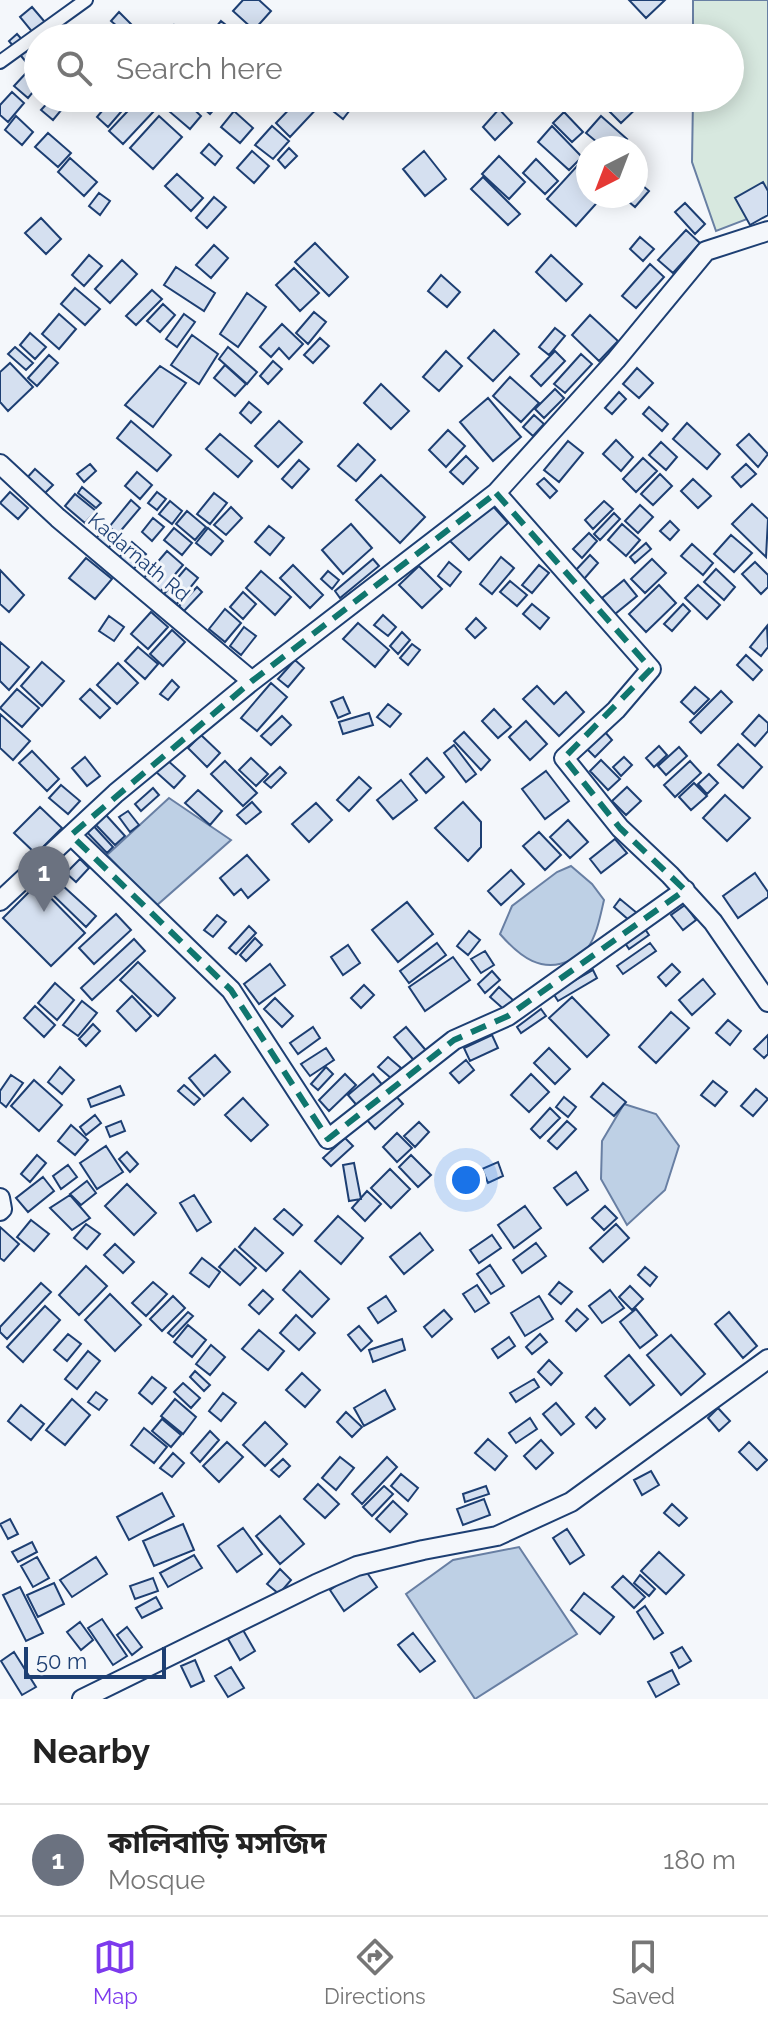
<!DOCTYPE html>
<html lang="en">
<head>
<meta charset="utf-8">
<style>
	:root { --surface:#fff; --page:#f6f6f6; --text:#222; --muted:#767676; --line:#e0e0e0; --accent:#7c3aed }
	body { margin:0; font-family:Raleway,"Noto Sans Bengali",sans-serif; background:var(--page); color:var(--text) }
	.compass { position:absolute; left:576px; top:136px; width:72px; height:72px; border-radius:50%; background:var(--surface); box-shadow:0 4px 20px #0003; rotate:222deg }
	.scale { position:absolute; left:24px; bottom:20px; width:142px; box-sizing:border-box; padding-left:8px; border:4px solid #1d3f73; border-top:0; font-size:22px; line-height:28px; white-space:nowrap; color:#1d3f73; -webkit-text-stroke:6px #f4f7fb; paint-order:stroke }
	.you { position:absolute; left:466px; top:1180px; width:28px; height:28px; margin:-20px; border:6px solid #fff; border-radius:50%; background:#1a73e8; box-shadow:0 0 0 12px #1a73e833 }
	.badge { display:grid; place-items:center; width:52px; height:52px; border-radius:50%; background:var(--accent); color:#fff; font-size:26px; font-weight:700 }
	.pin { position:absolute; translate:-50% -66px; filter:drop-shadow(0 2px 4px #0008) }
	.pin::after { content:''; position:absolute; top:42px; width:28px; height:24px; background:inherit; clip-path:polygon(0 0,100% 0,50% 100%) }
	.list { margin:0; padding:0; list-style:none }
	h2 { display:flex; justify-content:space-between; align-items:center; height:104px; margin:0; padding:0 32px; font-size:34px }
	h2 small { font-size:26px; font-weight:400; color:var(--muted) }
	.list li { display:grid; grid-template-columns:52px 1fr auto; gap:24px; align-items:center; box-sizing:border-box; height:112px; padding:0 32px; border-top:2px solid var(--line) }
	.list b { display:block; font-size:30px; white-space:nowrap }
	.list p { margin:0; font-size:26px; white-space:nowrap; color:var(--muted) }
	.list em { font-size:26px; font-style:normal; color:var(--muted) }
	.icon { flex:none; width:44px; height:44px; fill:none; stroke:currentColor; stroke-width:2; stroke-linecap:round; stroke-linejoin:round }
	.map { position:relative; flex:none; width:768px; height:1699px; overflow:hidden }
	.search { position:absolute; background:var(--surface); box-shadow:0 4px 20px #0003; left:24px; right:24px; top:24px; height:88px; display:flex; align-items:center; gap:20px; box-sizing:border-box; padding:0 28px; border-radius:44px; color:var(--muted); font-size:30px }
	.sheet { height:216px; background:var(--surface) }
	nav { display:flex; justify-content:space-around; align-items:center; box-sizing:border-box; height:112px; border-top:2px solid var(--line); background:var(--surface); font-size:22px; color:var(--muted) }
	nav a { display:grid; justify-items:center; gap:4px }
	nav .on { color:var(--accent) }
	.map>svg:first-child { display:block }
</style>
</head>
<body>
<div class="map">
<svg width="768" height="1699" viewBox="0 0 768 1699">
	<rect width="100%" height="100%" fill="#f4f7fb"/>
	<path fill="#d7e8df" stroke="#687fa3" stroke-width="2" d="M693 0H768V211L716 231 692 162 693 98H730V38H693Z"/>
	<path fill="#bed0e5" stroke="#687fa3" stroke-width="2" d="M169 798 231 840 156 906 107 855Z
		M571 866 592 884 604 900C600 917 597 935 587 949 583 954 577 957 571 960 542 974 520 957 500 934L512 906 557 872Z
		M624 1104 656 1114 679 1146 665 1190 627 1225 601 1179 602 1141Z
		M519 1547 577 1634 475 1699 406 1594 453 1560Z"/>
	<path fill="#d5e0f0" stroke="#1d3f73" stroke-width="2" d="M243 0H259L271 11 254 30 233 11Z
		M629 0H665L646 18Z
		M32 7 56 35 53 38 38 39 20 17Z
		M119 12 132 25 125 33 111 21Z
		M221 21 236 33 232 38H207Z
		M174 25 188 38H162Z
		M17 34 35 54 26 62 9 41Z
		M27 72 38 82V86L28 98 14 86Z
		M12 92 24 103 8 122 0 115V105Z
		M52 98H63L68 102 53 120 41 110Z
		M113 98H133L108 127 97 117Z
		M140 98 154 111 123 144 109 131Z
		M182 98 201 116 190 129 170 112Z
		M192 98H220L222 100 210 114Z
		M300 98H315L321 104 290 137 276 123Z
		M327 98H351L356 102 343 119 323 103Z
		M596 98H640L643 102 621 123Z
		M499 109 512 123 495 140 483 127Z
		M234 111 253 128 240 143 221 127Z
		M564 112 583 132 572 142 553 123Z
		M16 116 33 132 22 145 5 130Z
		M159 116 182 137 153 169 130 148Z
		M601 116 627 139 618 148H604L586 133Z
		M272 126 289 141 273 159 255 145Z
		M552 126 582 157 569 170 538 142Z
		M48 133 71 153 58 167 35 147Z
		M209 144 222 156 215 165 201 153Z
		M289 148 297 156 285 168 278 160Z
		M252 151 269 166 254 183 237 168Z
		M424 151 446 179 425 196 403 169Z
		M499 156 525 182 509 199 482 174Z
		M70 158 97 182 84 196 58 172Z
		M536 159 558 181 545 194 523 173Z
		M578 165 588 173V196H603L576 226 547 199Z
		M177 174 203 198 191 211 165 186Z
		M483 177 520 214 508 225 471 189Z
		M636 180 649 191 635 207 622 196H636Z
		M763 182 768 191V215L750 225 735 198Z
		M99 193 110 201 100 215 89 206Z
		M214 197 226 207 207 228 196 218Z
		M685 203 705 224 695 234 675 212Z
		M41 218 61 239 46 254 25 233Z
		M686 230 700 243 673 273 658 260Z
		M640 237 654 249 643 261 630 249Z
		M315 243 348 277 329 296 295 262Z
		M214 245 228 258 211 278 196 265Z
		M89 255 102 266 84 286 72 275Z
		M551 255 582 284 566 301 536 272Z
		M122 260 137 274 110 303 95 289Z
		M650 264 664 277 636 308 622 296Z
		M176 267 215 293 204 311 164 285Z
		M294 268 319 293 300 311 276 285Z
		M441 275 460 292 447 307 428 291Z
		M75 288 100 309 85 325 61 304Z
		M152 290 162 299 136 325 126 316Z
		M247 293 266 307 238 347 220 334Z
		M163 304 175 315 160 332 147 321Z
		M314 312 326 322 308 344 296 333Z
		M59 314 76 329 59 349 42 334Z
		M184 314 195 322 177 347 166 339Z
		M590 315 618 341 599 361 572 335Z
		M282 324 303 344 289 359 279 348 271 357 260 347Z
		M555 328 565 336 549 355 539 347Z
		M494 330 519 354 493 381 468 358Z
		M30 333 46 347 35 359 20 345Z
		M192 335 218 354 199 384 171 365Z
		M320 338 329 346 313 363 304 355Z
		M15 347 33 363 26 370 8 354Z
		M228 347 257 372 247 384 219 359Z
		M446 351 462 366 439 391 423 377Z
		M555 351 565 361 541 386 531 376Z
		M581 354 592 364 565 393 554 384Z
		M49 355 58 363 37 386 28 378Z
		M273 361 282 369 268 384 260 376Z
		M10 363 33 387 8 411 0 402V372Z
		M225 365 246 384 235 396 214 378Z
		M160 366 186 383 153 427 125 405Z
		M637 368 653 383 639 398 623 384Z
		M510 377 539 403 521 422 493 396Z
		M381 384 409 411 391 429 364 403Z
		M555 389 564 398 544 418 535 409Z
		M619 392 626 399 612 414 605 408Z
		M488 398 521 437 493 461 460 422Z
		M249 402 261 412 251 423 240 413Z
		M649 407 668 424 662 431 643 414Z
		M534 415 544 424 533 436 523 427Z
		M131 421 171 455 157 471 117 438Z
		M279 421 302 442 278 467 255 446Z
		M687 423 720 454 707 469 673 439Z
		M448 430 465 446 446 467 429 450Z
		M220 434 252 461 238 477 206 449Z
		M749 434 768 454 758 467 737 445Z
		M616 440 633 457 621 471 603 454Z
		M568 441 583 453 559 482 544 470Z
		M661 442 677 457 666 470 649 455Z
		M358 444 375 460 356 481 338 466Z
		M466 456 478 468 463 484 450 472Z
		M643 458 657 471 636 492 623 479Z
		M299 460 309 469 292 488 282 479Z
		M90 464 96 471 84 482 77 474Z
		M746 464 756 474 741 487 732 477Z
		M35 469 53 485 42 496 25 480Z
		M137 472 152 485 140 499 125 486Z
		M660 474 672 486 653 505 641 494Z
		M381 475 425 517 400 543 356 500Z
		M544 478 557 491 550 498 537 484Z
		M693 479 711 496 698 508 681 491Z
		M82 487 101 503 96 508 78 493Z
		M10 492 28 508 18 519 0 503Z
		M157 492 166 499 157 510 148 503Z
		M214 493 227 503 210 524 197 514Z
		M75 494 96 511 85 523 65 506Z
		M131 500 140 508 118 534 109 527Z
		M170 501 182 511 172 524 159 514Z
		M604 501 613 509 593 529 585 520Z
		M490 503 508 523 469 560 450 541Z
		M752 504 768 519 766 557 732 524Z
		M640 505 653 517 638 533 625 521Z
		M231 507 242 518 226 535 214 525Z
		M187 511 206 527 195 540 176 524Z
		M614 513 620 519 600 540 594 534Z
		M153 518 164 527 152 541 142 532Z
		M670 521 679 530 670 540 660 531Z
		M351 524 372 548 343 574 322 550Z
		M622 524 640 540 626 556 608 540Z
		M269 526 284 538 270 555 255 542Z
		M174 528 192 543 182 555 164 540Z
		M208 528 223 541 211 555 196 543Z
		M103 530 115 540 107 550 95 540Z
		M589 533 597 541 582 558 573 549Z
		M731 535 752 553 734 572 714 554Z
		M132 542 146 554 132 571 118 559Z
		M646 543 651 549 635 563 630 557Z
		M692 544 713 563 703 575 681 556Z
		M167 551 183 565 159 593 143 579Z
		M590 555 598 563 584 579 575 571Z
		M501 557 514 568 492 594 480 584Z
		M86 558 112 579 95 599 69 578Z
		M373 559 379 566 340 598 335 591Z
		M652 559 666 573 645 593 631 579Z
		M449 562 461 572 450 586 438 576Z
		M755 562 768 575V587L761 594 742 574Z
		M293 565 323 595 310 608 280 578Z
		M539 565 549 573 532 593 522 585Z
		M419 566 442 589 422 608 399 585Z
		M186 568 198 578 177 604 164 594Z
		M716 569 735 587 724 600 704 582Z
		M0 570 24 595 9 612 0 604Z
		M261 571 291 597 275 615 246 588Z
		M328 571 339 580 332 589 321 579Z
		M624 580 637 596 615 614 602 598Z
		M510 581 527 595 517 606 500 592Z
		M659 585 676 603 646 632 629 614Z
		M698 585 720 605 707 619 685 598Z
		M197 587 202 592 184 611 179 606Z
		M243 592 256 604 243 619 230 607Z
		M532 604 549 618 540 629 523 614Z
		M683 604 690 611 672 631 664 624Z
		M225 609 241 623 225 642 209 629Z
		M151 612 168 627 148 649 131 634Z
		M383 615 396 627 388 636 374 625Z
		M109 616 124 627 114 641 99 631Z
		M476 618 486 628 475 638 466 629Z
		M358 623 389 650 375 667 343 639Z
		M767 626 768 647 761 656 750 647Z
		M244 627 256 636 241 655 230 646Z
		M172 630 185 642 163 666 150 654Z
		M402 632 410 640 398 654 390 646Z
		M0 642 29 667 9 690 0 681Z
		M412 644 420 650 408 665 400 658Z
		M138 647 158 664 145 679 125 661Z
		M746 655 762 670 753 680 737 665Z
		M295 660 304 668 288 687 278 679Z
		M42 662 64 681 42 706 21 686Z
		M118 663 138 683 117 704 97 685Z
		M172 680 179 687 168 700 160 694Z
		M271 683 287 697 257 731 241 718Z
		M537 686 554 704 566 692 584 712 559 736 523 699Z
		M695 687 709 699 694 714 681 702Z
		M17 689 39 708 22 727 0 708Z
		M90 689 110 708 100 718 80 699Z
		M721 691 732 702 701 733 690 722Z
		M343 697 350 713 338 718 331 702Z
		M388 704 401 714 390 727 377 717Z
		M494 709 511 727 498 738 482 721Z
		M369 713 373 725 343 734 339 722Z
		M0 714 30 741 13 760 0 748Z
		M759 715 768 723V731L755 746 742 734Z
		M282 716 291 725 271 745 261 736Z
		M526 721 547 744 530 760 509 737Z
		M464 732 490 760 481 770 454 741Z
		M605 732 612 740 595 757 587 749Z
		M201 735 220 753 207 767 188 748Z
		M738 744 762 767 743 788 718 765Z
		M454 745 476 774 466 782 444 753Z
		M659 746 667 755 654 767 646 758Z
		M679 747 687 756 666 775 658 766Z
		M32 751 59 779 47 791 19 763Z
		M85 757 100 776 87 786 72 768Z
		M624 757 632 765 621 776 613 767Z
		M251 758 268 774 256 786 239 770Z
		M427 758 444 777 426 793 410 774Z
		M166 759 185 776 174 788 155 771Z
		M601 760 620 779 608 790 590 771Z
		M225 761 257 793 243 806 211 774Z
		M690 761 701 773 675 797 664 785Z
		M280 767 286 773 271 788 264 782Z
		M546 771 569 801 545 819 522 789Z
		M709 774 718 783 707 794 698 784Z
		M359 777 371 788 349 811 337 800Z
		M401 780 417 800 393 819 377 800Z
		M694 783 707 796 691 810 679 797Z
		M61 785 80 801 68 814 49 798Z
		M627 787 641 801 626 815 612 801Z
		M153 788 159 795 141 811 135 804Z
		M198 790 222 811 210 825 185 803Z
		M725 795 750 818 727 841 703 818Z
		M252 802 261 812 246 824 237 815Z
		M463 802 481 822V847L468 861 435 828Z
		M316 803 332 820 309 842 292 824Z
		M40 807 62 828 36 854 14 833Z
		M128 811 139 825 130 832 119 817Z
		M106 815 125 836 115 845 96 825Z
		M568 820 588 842 570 858 550 837Z
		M89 821 113 847 107 853 82 827Z
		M539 832 561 855 545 870 523 846Z
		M615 839 627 853 601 873 590 859Z
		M247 855 269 880 248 898 241 889 234 895 220 878Z
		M80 859 89 868 76 882 66 873Z
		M511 870 524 884 501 905 488 891Z
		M755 873 768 892V897L738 918 723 896Z
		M37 884 85 933 51 966 3 918Z
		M62 885 96 916 86 927 53 895Z
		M620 899 637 913 630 921 614 907Z
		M407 902 433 934 398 962 372 930Z
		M685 905 696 920 683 930 671 915Z
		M116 914 131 930 94 964 79 948Z
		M217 915 226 922 213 937 204 930Z
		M249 926 256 933 236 954 229 948Z
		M643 926 649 935 629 949 623 940Z
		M469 931 480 940 468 955 457 946Z
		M255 938 262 945 246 961 240 955Z
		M134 939 145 951 92 1000 81 988Z
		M437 943 446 955 409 983 400 971Z
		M650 943 656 951 623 974 617 966Z
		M348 945 360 963 343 975 331 957Z
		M485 951 494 965 481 973 471 959Z
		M453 957 470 980 425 1011 409 987Z
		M138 962 175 998 158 1016 120 980Z
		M270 964 285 985 259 1004 244 984Z
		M672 964 680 972 666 986 658 977Z
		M593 970 597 978 558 1001 553 993Z
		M492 971 500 980 485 993 478 984Z
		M703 979 715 994 692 1015 679 1000Z
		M55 983 74 1000 57 1020 38 1003Z
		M364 985 374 995 361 1008 351 998Z
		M499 987 515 1002 507 1012 490 997Z
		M132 996 151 1016 136 1031 117 1011Z
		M572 997 609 1035 587 1057 549 1018Z
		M275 998 293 1016 282 1027 264 1009Z
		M82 1001 97 1013 78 1036 63 1025Z
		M35 1006 55 1025 44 1037 24 1018Z
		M541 1009 546 1016 521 1033 517 1027Z
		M671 1012 689 1028 656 1063 639 1047Z
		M728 1020 741 1031 730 1045 716 1033Z
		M93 1024 100 1031 86 1046 79 1039Z
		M313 1027 320 1038 298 1054 290 1043Z
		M406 1027 429 1054 417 1064 394 1037Z
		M492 1035 498 1048 470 1061 464 1048Z
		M768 1035V1054L764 1058 754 1049Z
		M326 1048 334 1060 310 1076 301 1064Z
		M549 1048 570 1069 555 1084 534 1063Z
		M215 1055 230 1072 204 1096 189 1078Z
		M388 1057 401 1068 392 1079 378 1067Z
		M466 1060 474 1070 459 1083 450 1073Z
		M60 1067 74 1080 62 1094 48 1082Z
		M326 1067 333 1074 318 1090 311 1084Z
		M345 1074 356 1085 329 1111 319 1100Z
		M373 1074 385 1088 360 1109 348 1095Z
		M531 1074 549 1092 529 1112 511 1095Z
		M11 1075 23 1083 6 1107 0 1102V1091Z
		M34 1080 62 1105 39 1131 11 1106Z
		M713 1081 727 1092 715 1106 701 1095Z
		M603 1083 626 1102 614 1116 591 1097Z
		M184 1085 200 1099 194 1105 178 1091Z
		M120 1086 124 1095 91 1107 88 1099Z
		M756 1089 768 1099 753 1116 741 1106Z
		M395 1095 403 1104 375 1129 367 1120Z
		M564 1097 576 1107 568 1117 556 1107Z
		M243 1098 268 1125 251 1141 225 1115Z
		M550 1108 560 1118 540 1138 531 1129Z
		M95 1115 101 1123 86 1135 80 1127Z
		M121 1121 125 1131 110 1137 106 1127Z
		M567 1121 576 1129 557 1149 548 1141Z
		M419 1122 429 1132 415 1147 404 1136Z
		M71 1125 88 1140 75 1155 58 1141Z
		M397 1133 412 1148 397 1162 383 1147Z
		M345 1138 353 1146 331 1166 323 1158Z
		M106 1146 123 1172 97 1189 80 1163Z
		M127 1152 138 1164 130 1172 119 1159Z
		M37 1155 46 1163 30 1182 21 1174Z
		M411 1155 431 1175 418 1187 399 1167Z
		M498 1162 503 1176 488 1183 482 1169Z
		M354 1163 361 1199 349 1201 343 1165Z
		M470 1163 483 1185 467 1195 453 1173Z
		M68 1165 77 1177 61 1189 53 1176Z
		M390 1169 410 1189 391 1208 371 1188Z
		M576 1172 588 1190 567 1205 554 1188Z
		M43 1177 54 1191 28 1212 16 1198Z
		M87 1181 96 1193 81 1205 70 1194Z
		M127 1184 156 1213 134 1235 105 1206Z
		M367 1191 381 1204 365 1221 352 1208Z
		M70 1195 90 1218 72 1230 50 1208Z
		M194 1195 211 1222 197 1231 180 1203Z
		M525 1206 541 1228 514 1248 498 1225Z
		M605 1206 617 1218 604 1230 592 1218Z
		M284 1209 302 1225 293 1235 274 1219Z
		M338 1216 363 1238 341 1264 315 1241Z
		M31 1220 49 1234 34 1251 17 1237Z
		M86 1224 100 1234 87 1249 74 1238Z
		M616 1224 629 1238 603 1262 590 1248Z
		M0 1227 19 1244 4 1261 0 1258Z
		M255 1228 283 1253 266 1271 239 1247Z
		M420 1233 433 1250 404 1274 390 1257Z
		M492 1235 501 1248 479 1263 470 1250Z
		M536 1243 546 1256 522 1273 513 1260Z
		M115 1244 134 1262 123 1273 104 1255Z
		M235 1249 256 1268 240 1285 219 1267Z
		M202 1258 220 1272 209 1287 190 1273Z
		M490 1265 504 1286 491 1294 477 1274Z
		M86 1266 107 1286 79 1315 59 1295Z
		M645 1267 657 1277 650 1286 638 1275Z
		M300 1271 329 1299 312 1317 283 1290Z
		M153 1282 167 1294 146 1316 132 1303Z
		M559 1282 572 1292 561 1304 549 1294Z
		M41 1283 51 1292 7 1339 0 1332V1327Z
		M477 1285 489 1303 475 1312 463 1294Z
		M630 1286 643 1299 632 1310 619 1297Z
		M263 1290 273 1299 259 1314 249 1305Z
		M610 1290 624 1308 602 1323 589 1306Z
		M110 1294 141 1325 115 1351 85 1320Z
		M173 1296 185 1308 162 1331 150 1319Z
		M386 1296 396 1311 378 1323 368 1308Z
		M539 1296 553 1319 525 1336 511 1313Z
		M45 1306 60 1320 23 1362 7 1347Z
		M577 1309 588 1319 576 1331 566 1321Z
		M636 1309 657 1335 640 1348 620 1322Z
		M444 1310 452 1319 432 1337 424 1327Z
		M188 1312 193 1316 173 1337 168 1333Z
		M729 1312 757 1346 743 1358 715 1324Z
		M296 1315 315 1333 299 1350 280 1333Z
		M188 1325 206 1340 192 1357 174 1342Z
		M359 1326 372 1341 361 1351 348 1335Z
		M259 1330 284 1351 268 1370 242 1349Z
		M68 1334 81 1344 67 1361 54 1350Z
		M540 1334 547 1342 532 1354 526 1347Z
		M671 1335 705 1374 681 1395 647 1355Z
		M509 1337 515 1346 498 1358 492 1349Z
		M402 1339 405 1350 373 1362 369 1350Z
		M211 1345 225 1357 210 1375 196 1364Z
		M88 1351 100 1361 77 1389 65 1379Z
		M629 1355 654 1385 630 1405 605 1376Z
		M549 1360 562 1373 551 1385 538 1372Z
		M195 1371 210 1385 204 1391 190 1377Z
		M302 1373 320 1390 305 1407 286 1390Z
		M152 1377 166 1388 152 1404 139 1393Z
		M534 1379 539 1387 516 1402 510 1393Z
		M183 1383 200 1398 191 1408 174 1392Z
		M385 1390 395 1409 364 1426 354 1408Z
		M96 1392 107 1400 99 1410 88 1402Z
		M223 1393 236 1403 221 1421 209 1411Z
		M72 1399 90 1415 65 1445 46 1430Z
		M175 1399 196 1417 183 1434 161 1416Z
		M556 1403 574 1424 561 1435 543 1414Z
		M21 1405 44 1424 31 1440 8 1421Z
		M595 1408 605 1419 596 1428 586 1417Z
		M718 1408 730 1421 719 1431 708 1418Z
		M346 1412 362 1427 352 1437 337 1422Z
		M530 1418 537 1429 516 1443 509 1433Z
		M162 1419 181 1435 171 1447 152 1431Z
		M265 1422 287 1444 265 1466 243 1445Z
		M144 1428 167 1447 154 1463 131 1445Z
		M210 1431 219 1440 200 1462 191 1453Z
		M488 1439 507 1456 495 1470 475 1453Z
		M541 1440 553 1453 536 1469 524 1456Z
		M227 1442 243 1457 219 1482 203 1466Z
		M749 1442 767 1460 757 1470 739 1452Z
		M173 1453 184 1463 172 1477 160 1468Z
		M340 1457 354 1468 336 1490 322 1478Z
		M387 1457 397 1467 362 1504 352 1494Z
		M283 1459 290 1466 279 1477 271 1470Z
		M651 1471 659 1485 642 1495 634 1480Z
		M401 1474 418 1488 408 1501 391 1486Z
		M318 1484 339 1504 325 1518 304 1499Z
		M384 1486 393 1494 372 1516 363 1507Z
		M486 1486 489 1494 465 1502 463 1494Z
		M162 1493 174 1516 129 1540 117 1517Z
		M484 1499 490 1515 463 1525 457 1509Z
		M393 1501 407 1514 390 1532 376 1519Z
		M672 1504 687 1518 679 1526 664 1513Z
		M280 1516 304 1544 280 1564 256 1536Z
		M10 1519 18 1534 8 1539 0 1524Z
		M183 1524 194 1550 154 1566 143 1541Z
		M243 1528 262 1554 237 1572 218 1546Z
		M567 1529 584 1555 570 1564 553 1538Z
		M32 1542 37 1552 18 1562 12 1552Z
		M659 1552 684 1575 666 1594 641 1571Z
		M194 1555 202 1568 168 1587 160 1573Z
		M37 1557 49 1578 33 1587 21 1566Z
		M96 1557 107 1574 72 1597 60 1580Z
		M363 1567 377 1587 344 1611 330 1590Z
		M280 1569 291 1580 279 1594 267 1584Z
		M640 1575 655 1589 649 1596 634 1583Z
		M623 1576 645 1597 634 1608 612 1587Z
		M153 1578 158 1591 135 1599 130 1586Z
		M54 1583 64 1604 38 1617 27 1595Z
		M20 1587 43 1633 26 1641 3 1595Z
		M584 1593 614 1617 600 1634 571 1610Z
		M156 1597 162 1608 142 1618 136 1608Z
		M645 1606 663 1633 654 1639 637 1612Z
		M102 1619 127 1656 113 1665 88 1628Z
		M80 1622 93 1640 81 1650 67 1632Z
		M127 1627 142 1647 132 1655 117 1635Z
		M243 1630 255 1651 240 1660 228 1639Z
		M413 1633 435 1661 420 1672 398 1645Z
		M682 1647 691 1661 679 1668 671 1653Z
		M14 1652 36 1687 22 1695 1 1661Z
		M195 1660 204 1681 191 1687 181 1666Z
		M231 1667 244 1688 228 1697 215 1676Z
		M672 1670 679 1684 656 1697 648 1682Z"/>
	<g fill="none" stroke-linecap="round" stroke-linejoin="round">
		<g stroke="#1d3f73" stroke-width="16">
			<path id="pedestrian" d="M0 62 86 0"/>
		</g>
		<g stroke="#1d3f73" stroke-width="22">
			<path id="minor" d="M0 464 58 518 252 681
				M496 493 651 669 616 710 564 758 620 828 670 875 713 922 768 1002
				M71 835 231 990 328 1139 454 1040 508 1016 685 890
				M0 901 116 793 252 681 496 493 616 360 706 251 768 231
				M0 1198 2 1209 0 1211
				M82 1699 316 1584 357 1566 423 1550 497 1536 571 1502 768 1359"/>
		</g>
		<use href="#pedestrian" stroke="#f4f7fb" stroke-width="12"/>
		<use href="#minor" stroke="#f4f7fb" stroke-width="18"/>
	</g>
	<path fill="none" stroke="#0f766e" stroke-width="6" stroke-dasharray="16 10" stroke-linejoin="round" d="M496 493 651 669 564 758 620 828 685 890 508 1016 454 1040 328 1139 231 990 71 835 252 681Z"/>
	<g text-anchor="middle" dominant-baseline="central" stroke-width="6" stroke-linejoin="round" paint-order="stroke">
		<g font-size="20" fill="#1d3f73" stroke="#f4f7fb">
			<text transform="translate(139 557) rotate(40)">Kadarnath Rd</text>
		</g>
	</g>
</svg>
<svg class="compass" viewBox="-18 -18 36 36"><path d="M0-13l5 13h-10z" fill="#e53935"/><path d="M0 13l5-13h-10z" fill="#767676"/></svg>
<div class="scale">50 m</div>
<div class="you"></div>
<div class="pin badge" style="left:44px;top:912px;background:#6b7280">1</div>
<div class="search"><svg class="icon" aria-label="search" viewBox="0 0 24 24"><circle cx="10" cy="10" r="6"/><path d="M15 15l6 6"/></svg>Search here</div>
</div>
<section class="sheet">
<h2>Nearby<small></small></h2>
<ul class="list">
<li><span class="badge" style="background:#6b7280">1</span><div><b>কালিবাড়ি মসজিদ</b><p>Mosque</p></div><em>180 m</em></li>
</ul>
</section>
<nav>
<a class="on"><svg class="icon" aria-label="map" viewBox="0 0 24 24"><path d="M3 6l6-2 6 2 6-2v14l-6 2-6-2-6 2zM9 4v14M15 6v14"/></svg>Map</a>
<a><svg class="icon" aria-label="directions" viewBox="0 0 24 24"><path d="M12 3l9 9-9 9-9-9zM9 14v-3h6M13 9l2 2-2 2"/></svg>Directions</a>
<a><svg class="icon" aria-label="saved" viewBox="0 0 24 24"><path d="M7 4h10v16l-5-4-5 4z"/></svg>Saved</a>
</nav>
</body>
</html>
